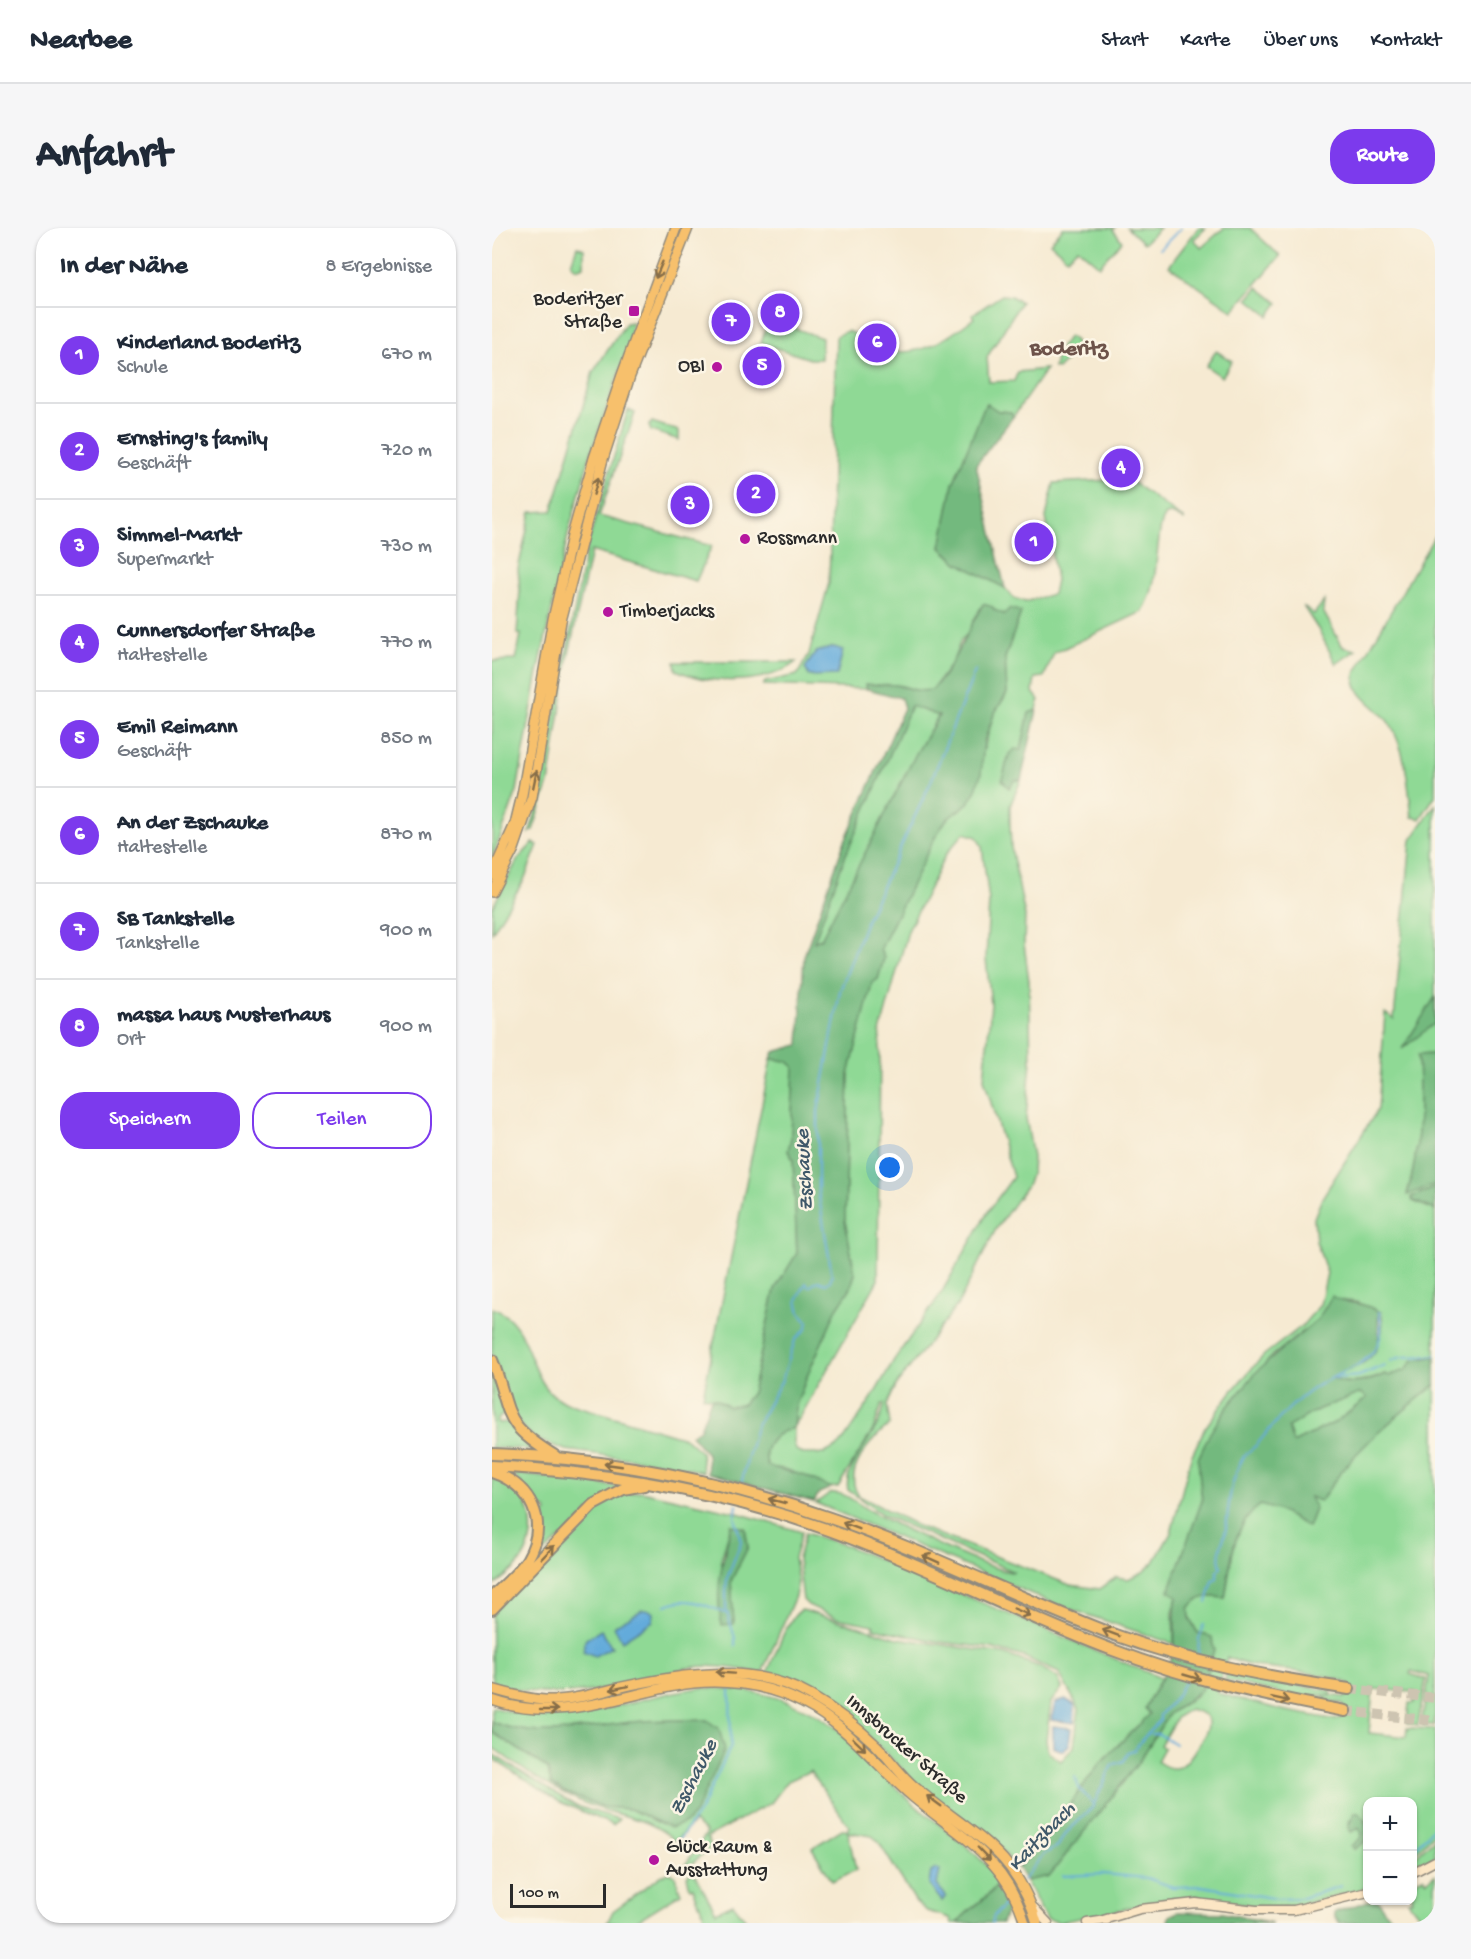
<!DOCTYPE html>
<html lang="de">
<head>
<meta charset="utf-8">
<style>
	:root { --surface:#fff; --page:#f6f6f7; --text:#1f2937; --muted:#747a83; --line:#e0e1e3; --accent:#7c3aed }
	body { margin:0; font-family:"Gochi Hand",sans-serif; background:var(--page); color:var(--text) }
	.controls { position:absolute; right:18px; bottom:18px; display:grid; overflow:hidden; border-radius:12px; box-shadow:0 2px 4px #0004 }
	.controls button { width:54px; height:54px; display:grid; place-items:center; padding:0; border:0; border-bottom:2px solid var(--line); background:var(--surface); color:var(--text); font:30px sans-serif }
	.scale { position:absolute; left:18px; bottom:15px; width:96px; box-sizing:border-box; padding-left:6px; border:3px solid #2b2b2b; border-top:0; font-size:16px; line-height:21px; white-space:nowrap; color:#2b2b2b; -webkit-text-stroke:4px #fcf5e5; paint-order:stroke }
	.you { position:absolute; left:398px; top:940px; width:21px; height:21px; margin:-15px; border:4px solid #fff; border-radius:50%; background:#1a73e8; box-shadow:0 0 0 9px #1a73e833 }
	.badge { display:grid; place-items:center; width:39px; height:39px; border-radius:50%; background:var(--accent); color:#fff; font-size:20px; font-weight:700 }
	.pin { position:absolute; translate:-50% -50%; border:3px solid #fff; box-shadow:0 2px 6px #0006 }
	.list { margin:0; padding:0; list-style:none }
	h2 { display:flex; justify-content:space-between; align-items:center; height:78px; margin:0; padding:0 24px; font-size:26px }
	h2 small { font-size:20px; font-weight:400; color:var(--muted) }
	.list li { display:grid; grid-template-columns:39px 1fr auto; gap:18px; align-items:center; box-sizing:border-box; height:96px; padding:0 24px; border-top:2px solid var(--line) }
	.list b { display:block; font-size:22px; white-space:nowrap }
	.list p { margin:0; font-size:20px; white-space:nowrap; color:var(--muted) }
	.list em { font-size:20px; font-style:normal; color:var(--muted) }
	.actions { display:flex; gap:12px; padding:18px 24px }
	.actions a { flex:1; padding:14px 0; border:2px solid var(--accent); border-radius:24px; text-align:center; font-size:21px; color:var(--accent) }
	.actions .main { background:var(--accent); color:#fff }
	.map { position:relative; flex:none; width:943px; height:1695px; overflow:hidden; border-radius:24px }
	header { display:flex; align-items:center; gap:36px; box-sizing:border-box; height:84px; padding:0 30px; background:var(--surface); border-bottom:2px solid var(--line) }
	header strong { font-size:28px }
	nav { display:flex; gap:33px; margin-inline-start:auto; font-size:21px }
	.intro { display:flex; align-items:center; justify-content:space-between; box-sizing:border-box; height:144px; padding:0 36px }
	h1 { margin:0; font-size:42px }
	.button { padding:15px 27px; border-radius:24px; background:var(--accent); color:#fff; font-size:21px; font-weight:700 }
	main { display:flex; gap:36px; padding:0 36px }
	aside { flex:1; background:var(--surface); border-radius:24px; box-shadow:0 2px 4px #0004 }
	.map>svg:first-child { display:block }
</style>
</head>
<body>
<header>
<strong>Nearbee</strong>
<nav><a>Start</a><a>Karte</a><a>Über uns</a><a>Kontakt</a></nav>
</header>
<div class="intro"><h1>Anfahrt</h1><a class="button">Route</a></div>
<main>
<aside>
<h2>In der Nähe<small>8 Ergebnisse</small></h2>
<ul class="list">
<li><span class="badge">1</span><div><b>Kinderland Boderitz</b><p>Schule</p></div><em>670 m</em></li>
<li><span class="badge">2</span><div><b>Ernsting's family</b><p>Geschäft</p></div><em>720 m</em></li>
<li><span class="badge">3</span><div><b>Simmel-Markt</b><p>Supermarkt</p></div><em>730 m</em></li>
<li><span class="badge">4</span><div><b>Cunnersdorfer Straße</b><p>Haltestelle</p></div><em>770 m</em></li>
<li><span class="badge">5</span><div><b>Emil Reimann</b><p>Geschäft</p></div><em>850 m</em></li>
<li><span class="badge">6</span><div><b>An der Zschauke</b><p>Haltestelle</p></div><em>870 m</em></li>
<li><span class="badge">7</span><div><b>SB Tankstelle</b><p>Tankstelle</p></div><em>900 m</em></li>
<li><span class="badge">8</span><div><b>massa haus Musterhaus</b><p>Ort</p></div><em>900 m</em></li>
</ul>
<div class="actions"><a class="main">Speichern</a><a>Teilen</a></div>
</aside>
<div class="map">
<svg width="943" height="1695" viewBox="0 0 943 1695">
	<rect width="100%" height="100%" fill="#fcf5e5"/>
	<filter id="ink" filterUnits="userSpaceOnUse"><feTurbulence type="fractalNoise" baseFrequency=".0167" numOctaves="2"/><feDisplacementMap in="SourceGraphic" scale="12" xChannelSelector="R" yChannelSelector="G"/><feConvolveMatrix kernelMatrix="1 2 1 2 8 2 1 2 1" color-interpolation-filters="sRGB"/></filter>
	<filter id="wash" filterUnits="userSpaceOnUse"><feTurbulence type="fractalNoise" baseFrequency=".008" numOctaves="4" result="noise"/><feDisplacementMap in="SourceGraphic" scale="24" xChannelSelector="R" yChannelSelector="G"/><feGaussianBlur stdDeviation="1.35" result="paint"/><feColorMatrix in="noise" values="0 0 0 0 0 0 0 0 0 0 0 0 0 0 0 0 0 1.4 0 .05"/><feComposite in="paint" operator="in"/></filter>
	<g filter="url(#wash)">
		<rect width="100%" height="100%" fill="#f6ead2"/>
		<path fill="#8fd995" stroke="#5d8260" stroke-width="1.5" fill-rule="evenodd" d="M571 0H623L621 2 630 13 607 38 586 20 575 30 558 15Z
			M635 0H668L652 15Z
			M706 0H714L702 11 709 20 732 0H758L788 28 741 83 677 38Z
			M85 18 92 21V38L84 41 79 36Z
			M766 59 786 75 777 88 756 71Z
			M510 67 519 68 529 74 495 129 497 154 522 153 526 144 554 141 521 189 519 184 506 183 494 176 461 256 449 320 466 335 513 360 522 370 533 374 561 366 564 352 554 289 562 255 636 251 693 292 679 286 674 287 670 294C662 324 668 357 650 384L562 425 552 449 543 450 541 464 547 472 545 482 537 485 524 552H529L518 578V595L519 619 533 688 532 716 537 753 539 833 534 890 541 929 540 943 536 956 504 1001 466 1076 405 1156 395 1177 398 1196C380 1211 349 1243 367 1268L428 1299 578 1357 608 1361 624 1349 636 1351 651 1344 662 1334 679 1305 699 1229 713 1200 740 1163 772 1127 810 1098 828 1077 835 1045 824 1013 822 990 830 970 886 881 893 785 902 791 919 612 943 577V830L942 826 926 827C928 874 929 921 915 966L943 956V960L919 969 920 973 943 982V1128L920 1133 914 1142 897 1148 893 1146C876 1154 857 1158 839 1150 868 1137 898 1119 889 1084L864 1074 846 1072 834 1079 826 1091 780 1128 733 1182 706 1231 710 1273 678 1363 685 1368 681 1385 682 1416 566 1377 324 1275 338 1265C353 1263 365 1276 378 1283 402 1296 501 1345 522 1344L391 1287 356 1262C350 1237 390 1204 392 1176H390L381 1202 346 1259C329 1263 302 1238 281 1240L276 1238C267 1219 285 1203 302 1200L304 1177 316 1146 344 1082 358 1061 363 1046 353 993 357 846 380 755 386 751 392 730 388 722 442 611 454 592 476 575 502 486 515 465 513 430 529 384 512 386 502 382 469 412 461 433 440 462C420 465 421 459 405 457 395 456 385 458 374 456L375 461 271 457 273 454 305 447 317 426 337 355 344 108 355 103C367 107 376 116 388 120 424 133 455 111 482 90L480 87ZM472 605 485 609 490 619 497 673 494 731 499 776 492 851 521 949 497 982 448 1067 402 1132 380 1170 348 1217 331 1226H311L304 1222 302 1215V1200L386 1052 388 804 416 703 454 626Z
			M277 91 330 110 329 131H318L269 115Z
			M140 94 138 113 100 221 77 302 45 449 25 563 0 631V433L24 432 29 406H25L28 362 26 341 39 284 60 283 101 144 134 95Z
			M577 108 583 113 585 121 566 141 562 140 565 125Z
			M724 123 740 133 730 149 714 138Z
			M136 182 143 185 107 288 220 318 204 353 99 323 77 425 57 555 41 602 37 605 49 569 47 568 94 322Z
			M160 194 187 203V212L159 203 157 198Z
			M943 307V568L928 591 920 589C916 558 915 526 899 498 888 478 861 471 863 446Z
			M832 373 831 383 848 414 851 419 864 422 844 436 826 401 811 378 822 386Z
			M183 434H304C276 457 216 457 184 442Z
			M419 478 447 487 425 524 329 711 321 714 352 631Z
			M41 615 46 617 32 652 0 705V680L26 631Z
			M279 831 295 833 302 839 299 910 296 923 301 931 305 1026 283 1061 260 1165 251 1176 237 1179 224 1171 211 1168Z
			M0 1080C45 1095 32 1160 75 1175L193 1210 209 1224 211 1244 178 1236 74 1222 43 1211 22 1190 0 1125Z
			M0 1145 12 1186 5 1192 6 1195 15 1194 42 1221 0 1220Z
			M943 1157V1497H930V1493L937 1448 919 1443 918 1446 934 1451 926 1497 915 1495 917 1475H922V1464L881 1461 877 1505 914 1509 915 1500 943 1501V1605L921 1627 920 1574H876L875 1596 867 1585 857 1593 858 1601H869L870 1609 859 1618 863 1621 875 1612V1660L803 1678 781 1680 707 1671V1668L691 1669 568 1694 554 1691 534 1653 557 1648 646 1535 677 1486 704 1468 722 1422 719 1409 706 1405 698 1391 697 1380C707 1367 717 1368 733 1370 740 1336 738 1300 768 1277L786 1282 816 1299 823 1281 817 1269 831 1270C858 1224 902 1190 943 1157ZM735 1429C769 1446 816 1439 854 1454L857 1456 853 1469 830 1467 838 1473 821 1467H840L839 1463 735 1445 733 1452 816 1472 850 1475 855 1486 844 1492 790 1482 725 1465ZM698 1481C705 1484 715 1485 716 1494 717 1502 711 1510 707 1516 696 1534 687 1550 665 1533L672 1520 668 1517 685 1489Z
			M869 1165 876 1169 844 1194 801 1215 795 1199 827 1181Z
			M19 1245 130 1259 38 1336 43 1329 47 1289 55 1284 54 1281 45 1279 36 1262Z
			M0 1247C36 1257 50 1299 31 1330 24 1342 11 1350 0 1359Z
			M149 1263 242 1284 310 1304 302 1330 306 1354 303 1368 270 1445C244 1440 209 1434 183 1443 127 1462 60 1476 0 1455V1384L100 1281 122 1268ZM239 1297 253 1300 256 1319 239 1353 242 1396 229 1332Z
			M313 1305 353 1317 669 1450 653 1480 658 1486 654 1493 645 1498 607 1536 550 1615 526 1640 501 1613 425 1556 353 1485 311 1460 274 1447C283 1430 294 1389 310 1382L406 1410 512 1426 548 1439 566 1450 570 1460 559 1474 554 1512 556 1524 569 1533 582 1519 587 1481 567 1445 532 1429 499 1420 448 1414 381 1400 382 1397 344 1390 316 1377 311 1372 306 1331Z
			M208 1460C267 1459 322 1475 365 1518 384 1538 401 1559 423 1577 454 1603 482 1620 508 1653 496 1671 478 1678 465 1695H460L458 1690 435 1683 424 1674 386 1613 380 1608 356 1604 364 1642 340 1653 320 1620 350 1601 355 1603 357 1598 318 1543 296 1553 279 1575 215 1609 219 1619 198 1637H193L215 1605 202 1594 183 1613C157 1588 126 1589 95 1576 61 1562 29 1541 0 1519V1504L55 1540 56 1547 111 1579 138 1581 165 1594 215 1492C190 1492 165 1491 141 1494 88 1499 53 1514 0 1494V1479C84 1504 128 1470 208 1460Z
			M0 1526 84 1578 127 1591 121 1597 66 1573 0 1530Z
			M943 1610V1629L921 1640V1631Z
			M201 1643 224 1684 241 1676 256 1695H215L201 1660H198L195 1648Z
			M177 1645 183 1648 189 1665 141 1695H115L121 1683 169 1648Z
			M943 1646V1695H933L916 1673 920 1672 921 1654 931 1649 935 1653Z"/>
		<path fill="#73b97e" stroke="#4f7254" stroke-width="1.5" fill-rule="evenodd" d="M494 175 506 183 519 184 521 189 484 237 513 360 466 335 449 319 461 256Z
			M491 376 501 379 502 382 512 386 518 380 529 384 513 430 515 465 502 486 492 514 489 546 483 564 476 575 454 592 442 611 388 722 392 730 386 751 380 755 357 846 353 993 363 1046 358 1061 344 1082 316 1146 304 1177 302 1200C285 1203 267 1219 276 1238L314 1248 339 1260 327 1265 322 1274 216 1245 215 1226 199 1207 208 1201 219 1171H224L237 1179 251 1176 260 1165 283 1061 305 1025 301 931 296 923 299 910 302 839 295 833 279 831 282 824 307 817 312 728 352 615 412 480 409 470 375 461 374 456C385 458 397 455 407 458 420 461 426 464 440 462 461 440 475 403 491 376ZM419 478 447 488 425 524 329 711 322 714 352 631Z
			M545 482 529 552H523L517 560 510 552 517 526 523 521 529 522 537 485Z
			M943 769V795L910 821Z
			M942 826 943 956 915 967C929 921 928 874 926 827Z
			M943 960V982L920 972 919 969Z
			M840 1068C854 1078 870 1072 887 1084 885 1091 888 1108 886 1116 883 1135 854 1142 840 1150 858 1159 877 1154 893 1146L897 1148 914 1142 920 1133 943 1128V1157C902 1190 858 1224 831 1270L827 1273 818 1269 823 1281 816 1299 786 1282 768 1277C738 1300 739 1336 733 1370 717 1368 707 1367 697 1380L698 1392 706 1405 720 1409 722 1422 709 1462 677 1486 646 1535 557 1648 534 1653 526 1640 550 1615 607 1536 658 1486 653 1480C663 1461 680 1437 682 1415 684 1399 681 1385 685 1369L677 1363 710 1273 706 1231 718 1205 733 1182 766 1142 826 1091ZM869 1165 875 1170 844 1194 801 1215 796 1199 827 1181Z
			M239 1297 253 1300 256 1319 239 1353 242 1396 230 1397C221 1360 232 1332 239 1297Z
			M215 1492 227 1501 233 1522 203 1585 195 1594 179 1600 138 1581 111 1579 75 1565 59 1556 55 1540 0 1504V1494C53 1514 88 1499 141 1494 165 1491 190 1493 215 1492Z
			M862 1585H867L875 1596V1612L862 1621 859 1618 868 1611 870 1605 867 1600 859 1604 856 1599Z
			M507 1654 518 1674 510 1695H465C478 1679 497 1671 507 1654Z
			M876 1673H887L893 1684 908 1695H848L843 1690V1684Z
			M686 1684 730 1685 780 1695H676L677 1688Z"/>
		<path fill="#64abdb" stroke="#486b83" stroke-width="1.5" d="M342 419 351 422 345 447 317 448 313 440 324 424Z
			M150 1382H157L162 1385 161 1393 130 1413 122 1398Z
			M109 1402 120 1419 103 1428 91 1423 94 1411Z
			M573 1471 583 1477 582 1495 559 1492 563 1475Z
			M561 1498 579 1500 577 1517 571 1523 561 1519Z
			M444 1641 448 1642 445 1657 454 1668 450 1673 437 1657 439 1644Z"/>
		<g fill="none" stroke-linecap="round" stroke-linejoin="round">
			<path stroke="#64abdb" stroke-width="2" d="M668 21 689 0
				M899 1133C908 1126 930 1130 943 1127
				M844 1150 867 1148 893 1137
				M248 1260 264 1198 290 1152 303 1112 314 1101 316 1094 308 1085 305 1072 314 1055 317 1059 326 1053 334 1056 338 1053 340 1047 326 963V883L348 763 374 693 438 556 483 443
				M715 1374 721 1353 725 1350V1343L729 1339C724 1325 732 1314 734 1300 738 1270 737 1257 751 1230 754 1224 763 1220 767 1214 783 1194 798 1177 819 1162 850 1139 900 1137 887 1084
				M174 1377C196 1367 215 1378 236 1386
				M243 1418V1410L234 1382V1364L235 1350 249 1314 243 1289 245 1277
				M706 1428 707 1411 712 1396
				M659 1506H667L683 1516
				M583 1549 587 1560 601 1576
				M186 1613 208 1583 239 1518 238 1462
				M920 1623 943 1598
				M571 1648 611 1646 655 1650 681 1659 710 1658 786 1671 810 1670 849 1658
				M531 1652 551 1627 566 1618 572 1607 600 1580 620 1537 632 1533 636 1525 643 1522C644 1518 664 1495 668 1493V1487L684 1469 694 1451
				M500 1695 502 1688 519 1669"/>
		</g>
	</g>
	<g filter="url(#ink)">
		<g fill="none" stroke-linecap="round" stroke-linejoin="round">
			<path stroke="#cdc4b1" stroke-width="10" stroke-dasharray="10 5" stroke-linecap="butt" d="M857 1461 943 1470
				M853 1483 943 1493"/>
			<g stroke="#908a7e" stroke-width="11">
				<path id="secondary" d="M920 1645 943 1633
					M542 1680 556 1695
					M611 1692 648 1681 704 1675 764 1682H802L876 1664
					M595 1695 615 1692"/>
			</g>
			<g stroke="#908a7e" stroke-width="12">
				<path id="primary" d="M0 647 23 596 30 567 61 391 80 308 102 230 130 147 184 0
					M0 664 22 621 40 569 69 393 111 231 138 148 196 0
					M0 1461C17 1466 35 1471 53 1472 77 1473 101 1466 125 1460 188 1446 259 1433 319 1468 343 1482 364 1498 384 1517 398 1531 409 1548 424 1560 478 1606 524 1621 545 1695
					M0 1472C63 1495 121 1470 182 1458 225 1449 273 1455 311 1475 358 1499 382 1536 421 1569 469 1609 514 1630 533 1695"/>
			</g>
			<g stroke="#908a7e" stroke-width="14">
				<path id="highway" d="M0 1132C21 1187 8 1194 63 1228
					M0 1226C115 1230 229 1252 338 1290 435 1323 527 1371 623 1407 699 1435 778 1449 857 1461
					M0 1238C115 1244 229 1263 337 1302 434 1337 525 1386 621 1422 696 1451 774 1468 853 1483
					M0 1244C39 1257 58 1294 35 1332 26 1346 12 1357 0 1369
					M0 1381 101 1277 131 1261 152 1257"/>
			</g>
			<use href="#secondary" stroke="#fce6c4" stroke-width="8"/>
			<use href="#primary" stroke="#f7c06c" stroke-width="9"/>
			<use href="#highway" stroke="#f7c06c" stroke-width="10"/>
		</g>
		<defs><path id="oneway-shaft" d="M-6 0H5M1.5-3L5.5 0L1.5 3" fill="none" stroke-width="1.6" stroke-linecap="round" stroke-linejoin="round" transform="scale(1.5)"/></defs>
		<g stroke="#876e48">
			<use href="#oneway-shaft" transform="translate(167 42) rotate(113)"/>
			<use href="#oneway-shaft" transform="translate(104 258) rotate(-74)"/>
			<use href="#oneway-shaft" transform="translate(43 551) rotate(-78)"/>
			<use href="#oneway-shaft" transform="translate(121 1237) rotate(-172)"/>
			<use href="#oneway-shaft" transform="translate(285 1273) rotate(-165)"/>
			<use href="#oneway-shaft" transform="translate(359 1298) rotate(-159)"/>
			<use href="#oneway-shaft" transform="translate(56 1324) rotate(-46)"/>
			<use href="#oneway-shaft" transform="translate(439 1331) rotate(-156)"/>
			<use href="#oneway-shaft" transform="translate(530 1384) rotate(23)"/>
			<use href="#oneway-shaft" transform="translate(619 1405) rotate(-159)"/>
			<use href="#oneway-shaft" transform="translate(233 1445) rotate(-176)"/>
			<use href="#oneway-shaft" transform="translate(700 1449) rotate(16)"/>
			<use href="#oneway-shaft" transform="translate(127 1460) rotate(168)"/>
			<use href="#oneway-shaft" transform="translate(788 1471) rotate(12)"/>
			<use href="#oneway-shaft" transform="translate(57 1482)"/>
			<use href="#oneway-shaft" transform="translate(367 1516) rotate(44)"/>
			<use href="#oneway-shaft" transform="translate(442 1573) rotate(-144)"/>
			<use href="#oneway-shaft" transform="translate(492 1626) rotate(46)"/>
		</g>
	</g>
	<g fill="#b5179e" stroke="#fcf5e5" stroke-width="2">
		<rect x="136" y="77" width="12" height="12" rx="3"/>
		<circle cx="225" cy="139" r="6"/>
		<circle cx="253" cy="311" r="6"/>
		<circle cx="116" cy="384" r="6"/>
		<circle cx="162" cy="1632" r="6"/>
	</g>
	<g text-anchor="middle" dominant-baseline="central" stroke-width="5" stroke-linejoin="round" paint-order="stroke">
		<g font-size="20" fill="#2b2b2b" stroke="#fcf5e5" text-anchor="start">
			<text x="130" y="72" text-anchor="end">Boderitzer<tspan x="130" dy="23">Straße</tspan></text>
			<text x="213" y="139" text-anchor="end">OBI</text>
			<text x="265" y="311">Rossmann</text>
			<text x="128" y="384">Timberjacks</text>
			<text x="174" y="1620">Glück Raum &amp;<tspan x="174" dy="23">Ausstattung</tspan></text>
		</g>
		<g font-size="20" fill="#2b2b2b" stroke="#fcf5e5">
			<text transform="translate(414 1522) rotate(41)">Innsbrucker Straße</text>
		</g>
		<g font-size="21" font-style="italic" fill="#3f5869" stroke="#fcf5e5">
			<text transform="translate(314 942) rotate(-93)">Zschauke</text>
			<text transform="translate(203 1550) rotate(-63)">Zschauke</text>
			<text transform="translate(551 1610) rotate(-46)">Kaitzbach</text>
		</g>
		<g font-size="22" font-weight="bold" fill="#6d534a" stroke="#fcf5e5">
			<text x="577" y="122">Boderitz</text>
		</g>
	</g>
</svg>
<div class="controls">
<button>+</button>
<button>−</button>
</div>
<div class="scale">100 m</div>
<div class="you"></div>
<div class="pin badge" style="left:542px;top:314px">1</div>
<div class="pin badge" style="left:264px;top:266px">2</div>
<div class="pin badge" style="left:198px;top:277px">3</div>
<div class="pin badge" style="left:629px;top:240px">4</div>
<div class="pin badge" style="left:270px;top:138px">5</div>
<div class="pin badge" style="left:385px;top:115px">6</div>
<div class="pin badge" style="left:239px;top:94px">7</div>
<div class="pin badge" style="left:288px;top:85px">8</div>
</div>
</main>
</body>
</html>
